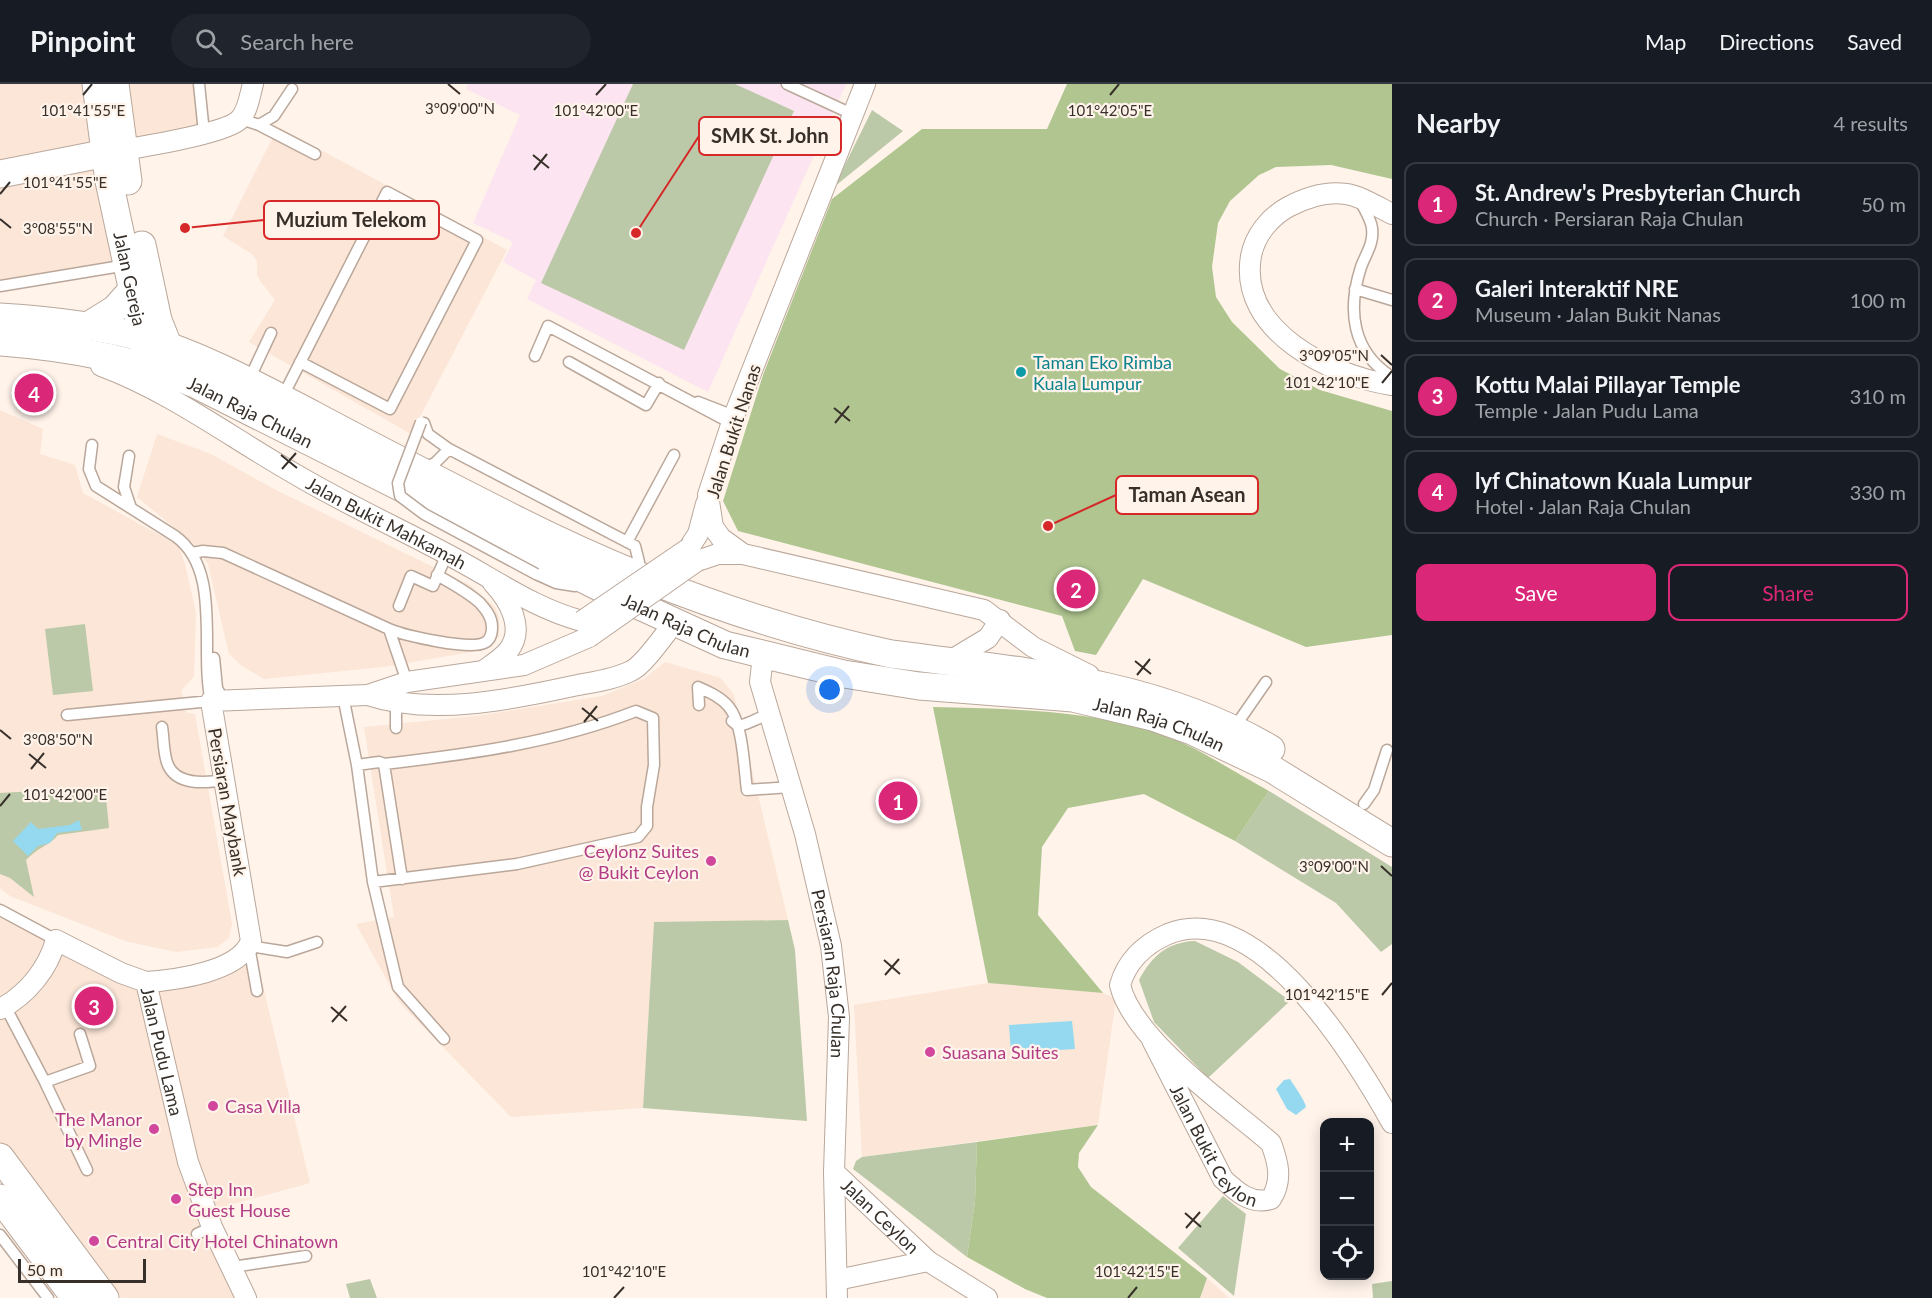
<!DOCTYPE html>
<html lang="en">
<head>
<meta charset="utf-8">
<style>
	:root { --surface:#171b24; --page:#20242c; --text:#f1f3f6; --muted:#9ea1a6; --line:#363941; --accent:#db2777 }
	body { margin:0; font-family:Lato,sans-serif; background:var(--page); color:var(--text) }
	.controls { position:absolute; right:18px; bottom:18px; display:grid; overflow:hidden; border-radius:12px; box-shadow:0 3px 15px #0003 }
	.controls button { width:54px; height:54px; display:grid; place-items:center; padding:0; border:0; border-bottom:2px solid var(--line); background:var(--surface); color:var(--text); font:30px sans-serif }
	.scale { position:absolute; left:18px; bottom:15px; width:128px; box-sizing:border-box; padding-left:6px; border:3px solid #37302a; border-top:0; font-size:16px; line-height:21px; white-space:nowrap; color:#37302a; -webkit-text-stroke:4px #fff3ea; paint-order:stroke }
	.you { position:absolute; left:830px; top:606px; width:21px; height:21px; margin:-15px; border:4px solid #fff; border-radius:50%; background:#1a73e8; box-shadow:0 0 0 9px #1a73e833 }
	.badge { display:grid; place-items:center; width:39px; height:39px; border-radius:50%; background:var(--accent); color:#fff; font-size:20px; font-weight:700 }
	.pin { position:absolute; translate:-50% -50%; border:3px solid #fff; box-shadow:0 2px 6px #0006 }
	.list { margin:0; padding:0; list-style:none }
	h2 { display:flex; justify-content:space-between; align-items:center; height:78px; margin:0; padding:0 24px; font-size:26px }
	h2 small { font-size:20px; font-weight:400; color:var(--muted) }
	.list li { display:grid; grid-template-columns:39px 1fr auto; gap:18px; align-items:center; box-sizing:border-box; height:84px; margin:0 12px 12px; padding:0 12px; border:2px solid var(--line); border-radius:12px }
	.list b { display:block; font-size:22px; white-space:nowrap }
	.list p { margin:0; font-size:20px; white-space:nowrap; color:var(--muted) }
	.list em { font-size:20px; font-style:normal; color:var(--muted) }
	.actions { display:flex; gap:12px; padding:18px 24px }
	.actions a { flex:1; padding:14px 0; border:2px solid var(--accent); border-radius:12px; text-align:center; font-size:21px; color:var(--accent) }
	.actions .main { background:var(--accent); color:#fff }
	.icon { flex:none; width:33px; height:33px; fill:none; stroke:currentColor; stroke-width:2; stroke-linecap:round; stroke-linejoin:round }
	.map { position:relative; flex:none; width:1392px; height:1214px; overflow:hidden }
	header { display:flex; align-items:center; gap:36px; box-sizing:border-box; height:84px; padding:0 30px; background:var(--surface); border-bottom:2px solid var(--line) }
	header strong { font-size:28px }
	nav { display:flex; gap:33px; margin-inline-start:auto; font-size:21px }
	.search { width:420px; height:54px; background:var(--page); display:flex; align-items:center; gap:15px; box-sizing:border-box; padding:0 21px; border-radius:33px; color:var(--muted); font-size:22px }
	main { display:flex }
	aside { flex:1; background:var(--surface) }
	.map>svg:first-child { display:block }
</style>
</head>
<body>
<header>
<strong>Pinpoint</strong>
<div class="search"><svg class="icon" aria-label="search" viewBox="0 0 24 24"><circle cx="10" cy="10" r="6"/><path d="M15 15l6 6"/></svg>Search here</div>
<nav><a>Map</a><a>Directions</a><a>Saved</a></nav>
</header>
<main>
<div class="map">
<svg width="1392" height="1214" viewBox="0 0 1392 1214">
	<rect width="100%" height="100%" fill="#fff3ea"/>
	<path fill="#fbe6d7" d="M0 0H87L117 179 0 198Z
		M125 0H195L198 44 132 58Z
		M278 43 507 166 411 350 249 258 275 216 261 198 257 191V177L252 170 223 152Z
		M0 326 43 345 40 370 75 381 83 409 178 461 185 480 196 529 194 592 181 607 187 629 195 630 232 840 229 854 217 863 176 868 125 857 10 812 0 804Z
		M157 350 211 370 274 405 470 501 495 523 499 534V552L491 563 483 566 383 583 264 595 242 582 229 570 208 480 193 459 137 413Z
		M665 578 721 594 734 611 788 836 654 839 643 1024 511 1033 399 918 356 840 394 833 364 643 477 632 602 612 644 595Z
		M0 831 160 899 257 877 310 1099 200 1129 239 1214H121L0 1062Z
		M988 899 1103 909 1116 915 1098 1041 862 1073 854 921Z
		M1207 1194 1229 1214H1200Z"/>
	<path fill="#fce4f0" d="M468 0H846L708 308 527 215 536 196 503 178 513 158 473 139 520 31 466 5Z"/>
	<path fill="#bbc9a8" d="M633 0H735L794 27 684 266 541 199Z
		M872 26 903 47 834 103Z
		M85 540 93 607 53 611 45 545Z
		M105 703 109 744 58 751C49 762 38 763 26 776L34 813 10 794 0 790V709Z
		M1269 707 1392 783V860L1381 868 1336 819 1235 757Z
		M788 836 795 866 807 1037 643 1024 654 838Z
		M1195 857 1238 878 1290 917 1208 994 1154 938 1139 896C1152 872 1167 858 1195 857Z
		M977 1058 975 1117 967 1173 853 1085 856 1077 862 1073Z
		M1223 1112 1246 1130 1234 1212 1178 1164Z
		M370 1195 377 1214H350L346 1200Z
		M1392 1197V1214H1373L1372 1200Z"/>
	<path fill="#b0c590" d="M1067 0H1392V95L1331 81 1276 83 1259 91 1230 117 1218 139 1212 183 1216 213 1232 238 1280 285 1320 306 1392 327V551L1306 563 1143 495 1096 571 1075 567 1062 532 738 447 723 417 763 291 832 115 922 45H1047Z
		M933 623C1005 625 1077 625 1147 645 1189 657 1230 686 1269 707L1235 757 1144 710 1068 724 1042 763 1038 831 1103 909 988 899Z
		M1098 1041 1079 1069 1078 1083 1091 1103 1207 1194 1200 1214H1047L1025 1205 967 1173 975 1117 977 1058Z"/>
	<path fill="#94d9f0" d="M79 736 82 746 57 749 50 759 38 762 28 772 13 757 31 738 38 745 70 741Z
		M1072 937 1075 965 1011 969 1009 941Z
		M1290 995C1294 1002 1305 1016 1306 1023L1296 1031 1287 1025 1276 1005 1284 996Z"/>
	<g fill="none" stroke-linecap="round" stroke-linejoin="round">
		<g stroke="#baa79a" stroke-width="13">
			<path id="lane" d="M199 0 204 49
				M787 0 852 30
				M241 35 259 41 274 32 292 5
				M259 41 315 70
				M1359 115C1364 124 1371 135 1372 144 1374 160 1366 169 1361 183 1347 226 1352 268 1392 293
				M0 202 127 181
				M1355 205 1392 216
				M535 272 548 242 731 339
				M569 278 646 321 659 299
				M248 298 271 249
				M282 314 387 108 477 156 390 325 300 278
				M698 318 734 332
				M424 339 428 350 449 365
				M129 372 124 403 131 424
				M424 384 435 379 449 365 635 462 639 478 637 490
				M627 458 674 371
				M192 469 203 467 223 469 389 545 407 598
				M536 490 556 499 575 502
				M399 522 411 492 433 502 447 470
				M389 545C406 552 469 566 484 559 491 556 492 549 492 543 492 533 486 526 480 519 468 508 451 499 437 491
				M214 574 217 604 223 616
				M343 612 357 681 373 798 398 903 444 955
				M396 618V644
				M699 621 698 603C709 608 721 613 729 623 743 640 744 684 747 706L791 703
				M67 631 211 617C199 568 223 486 175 452L96 402 89 385 92 361
				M732 637 738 642C750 640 758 633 771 630
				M162 643C164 654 163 670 168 681 177 702 206 699 224 696
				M1234 644 1266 598
				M357 681 379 678 384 680 402 795
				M1364 720 1374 706 1387 666
				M373 798 517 780 638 753 647 742V723L654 681 653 634 636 627C554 659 470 670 384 680
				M0 826 56 856
				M257 907 249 862 287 868 317 858
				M5 922 45 998 87 1086
				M45 998 90 982 80 950
				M197 1150 212 1143
				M0 1151 48 1214
				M232 1183 306 1172"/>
		</g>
		<g stroke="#baa79a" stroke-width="22">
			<g id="street">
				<path d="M865 0 734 332 708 411 713 443 721 454 743 470 984 526 1033 563 1089 591"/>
				<path d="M123 66C145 62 228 49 240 35 248 27 250 10 253 0"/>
				<path d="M1392 130C1378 123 1361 112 1346 110 1326 107 1305 114 1288 123 1270 133 1255 151 1251 172 1238 247 1331 292 1392 301"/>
				<path id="s1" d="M101 282C171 308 230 353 295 390 347 421 403 446 456 475 497 497 536 525 582 537"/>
				<path d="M689 464 698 450 706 420"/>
				<path d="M697 477 718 470H743"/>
				<path id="s2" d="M763 572 760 598 805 750 831 862 839 933 834 1088 837 1214"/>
				<path d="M948 578 988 554 1000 536"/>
				<path d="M486 585C493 580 502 574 508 567 526 545 509 516 493 499"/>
				<path d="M368 611C431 632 509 616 573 602 592 598 613 596 631 587 644 581 664 551 674 539"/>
				<path d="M146 898C176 896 239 888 251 857L211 617 368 611 407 598 524 581 589 553"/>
				<path id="s3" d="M0 925C27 911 48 885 56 856L121 889 146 898 188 1078 212 1143 246 1214"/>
				<path id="s4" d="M1152 956 1223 1095C1237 1108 1251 1121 1271 1115 1283 1096 1278 1078 1271 1059 1228 1022 1133 956 1120 901 1127 877 1145 860 1168 850 1259 813 1356 975 1392 1039"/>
				<path id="s5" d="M834 1088 928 1177 987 1214"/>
				<path d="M837 1196 928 1177"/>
			</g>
		</g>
		<g stroke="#baa79a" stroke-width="29">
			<g id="secondary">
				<path id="s6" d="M96 0 109 97 146 268"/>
				<path d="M115 0 128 97"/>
				<path d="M0 90 122 66"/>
				<path d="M142 161 158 236 169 264"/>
				<path d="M0 233C47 236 98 241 143 254 202 271 260 303 314 331 381 367 448 401 515 435 634 495 760 542 891 570 1021 587 1156 597 1271 665"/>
				<path d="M86 243 115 225 132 206"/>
				<path id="s7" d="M0 258C67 263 134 275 195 300L605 506 725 561 844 590 919 602 1073 614 1153 633 1192 647 1272 685 1392 759"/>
				<path d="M0 1073 105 1214"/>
				<path d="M0 1114 75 1214"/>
			</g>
		</g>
		<use href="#lane" stroke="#fff" stroke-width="10"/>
		<use href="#street" stroke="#fff" stroke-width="20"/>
		<use href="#secondary" stroke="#fff" stroke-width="27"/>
		<g stroke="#baa79a" stroke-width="13" stroke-linecap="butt">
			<path id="lane-bridge" d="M421 338 398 399 400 412 424 430 536 490"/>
		</g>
		<g stroke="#baa79a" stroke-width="22" stroke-linecap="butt">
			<path id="street-bridge" d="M582 537 689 464
				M589 553 697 477"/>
		</g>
		<use href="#lane-bridge" stroke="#fff" stroke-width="10"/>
		<use href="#street-bridge" stroke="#fff" stroke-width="20"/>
	</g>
	<path fill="none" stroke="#37302a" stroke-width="2" d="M448 0 460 10M83 11 92 0M596 11 606 0M1110 11 1119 0M533 71 549 84M534 86 547 70M0 110 10 98M0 135 11 144M1381 271 1392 281M1382 299 1392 287M834 324 850 337M835 339 849 322M281 371 297 384M282 385 296 369M1135 577 1151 590M1137 591 1150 575M582 624 598 637M584 638 597 622M0 646 11 655M29 670 46 684M31 685 44 669M0 722 10 710M1381 782 1392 792M884 876 900 890M885 891 899 875M1382 911 1392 899M331 923 347 937M332 938 346 922M1185 1129 1201 1143M1186 1144 1200 1128M614 1214 624 1203M1128 1214 1137 1203"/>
	<circle fill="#0f9aa8" stroke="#fff3ea" stroke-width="2" cx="1021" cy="288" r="6"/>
	<g fill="#d1479c" stroke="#fff3ea" stroke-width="2">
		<circle cx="711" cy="777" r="6"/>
		<circle cx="930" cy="968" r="6"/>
		<circle cx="213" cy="1022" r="6"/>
		<circle cx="154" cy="1045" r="6"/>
		<circle cx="176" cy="1115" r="6"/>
		<circle cx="94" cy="1157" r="6"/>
	</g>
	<g text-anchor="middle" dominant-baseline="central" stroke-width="4.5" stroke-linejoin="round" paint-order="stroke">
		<g font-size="18" fill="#37302a" stroke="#fff3ea">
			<text stroke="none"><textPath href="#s6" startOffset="198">Jalan Gereja</textPath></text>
			<text stroke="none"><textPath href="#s7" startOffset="262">Jalan Raja Chulan</textPath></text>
			<text transform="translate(733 347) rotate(-72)">Jalan Bukit Nanas</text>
			<text stroke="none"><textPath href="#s1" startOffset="326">Jalan Bukit Mahkamah</textPath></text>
			<text stroke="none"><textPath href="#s7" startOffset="748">Jalan Raja Chulan</textPath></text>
			<text stroke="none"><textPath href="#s7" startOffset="1234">Jalan Raja Chulan</textPath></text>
			<text transform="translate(228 718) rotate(80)">Persiaran Maybank</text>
			<text stroke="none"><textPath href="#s2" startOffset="327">Persiaran Raja Chulan</textPath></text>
			<text stroke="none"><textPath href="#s3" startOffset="262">Jalan Pudu Lama</textPath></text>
			<text stroke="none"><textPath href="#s4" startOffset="124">Jalan Bukit Ceylon</textPath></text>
			<text stroke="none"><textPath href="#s5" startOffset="64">Jalan Ceylon</textPath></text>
		</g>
		<g font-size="18" fill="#0d838f" stroke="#fff3ea" text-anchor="start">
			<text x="1033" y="278">Taman Eko Rimba<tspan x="1033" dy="21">Kuala Lumpur</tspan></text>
		</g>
		<g font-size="18" fill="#b23c85" stroke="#fff3ea" text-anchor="start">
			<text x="699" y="767" text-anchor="end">Ceylonz Suites<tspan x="699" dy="21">@ Bukit Ceylon</tspan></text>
			<text x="942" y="968">Suasana Suites</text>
			<text x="225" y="1022">Casa Villa</text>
			<text x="142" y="1035" text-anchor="end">The Manor<tspan x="142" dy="21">by Mingle</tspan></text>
			<text x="188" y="1105">Step Inn<tspan x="188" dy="21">Guest House</tspan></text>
			<text x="106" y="1157">Central City Hotel Chinatown</text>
		</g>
	</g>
	<g font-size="15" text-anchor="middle" fill="#37302a" stroke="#fff3ea" stroke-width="4.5" stroke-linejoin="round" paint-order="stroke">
		<text x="460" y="30">3°09'00"N</text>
		<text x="83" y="32">101°41'55"E</text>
		<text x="596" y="32">101°42'00"E</text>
		<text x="1110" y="32">101°42'05"E</text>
		<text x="65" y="104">101°41'55"E</text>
		<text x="58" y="150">3°08'55"N</text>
		<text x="1334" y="277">3°09'05"N</text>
		<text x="1327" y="304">101°42'10"E</text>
		<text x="58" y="661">3°08'50"N</text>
		<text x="65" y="716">101°42'00"E</text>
		<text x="1334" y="788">3°09'00"N</text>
		<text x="1327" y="916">101°42'15"E</text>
		<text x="624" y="1193">101°42'10"E</text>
		<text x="1137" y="1193">101°42'15"E</text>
	</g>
	<path fill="none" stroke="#d62828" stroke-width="2" d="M636 149L699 52M185 144L264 136M1048 442L1116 411"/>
	<g fill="#d62828" stroke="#fff3ea" stroke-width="2">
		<circle cx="636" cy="149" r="6"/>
		<circle cx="185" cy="144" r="6"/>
		<circle cx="1048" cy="442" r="6"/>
	</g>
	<g fill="#fff3ea" stroke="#d62828" stroke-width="2">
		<rect x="699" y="33" width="142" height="38" rx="6"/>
		<rect x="264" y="117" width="175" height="38" rx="6"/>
		<rect x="1116" y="392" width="142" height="38" rx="6"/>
	</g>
	<g font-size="20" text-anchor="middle" font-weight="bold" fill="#37302a">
		<text x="770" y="59">SMK St. John</text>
		<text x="351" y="143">Muzium Telekom</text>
		<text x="1187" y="418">Taman Asean</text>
	</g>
</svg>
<div class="controls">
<button>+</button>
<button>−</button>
<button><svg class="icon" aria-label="locate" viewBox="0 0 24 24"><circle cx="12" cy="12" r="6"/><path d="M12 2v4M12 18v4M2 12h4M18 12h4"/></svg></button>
</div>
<div class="scale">50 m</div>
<div class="you"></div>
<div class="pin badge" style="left:898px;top:717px">1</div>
<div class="pin badge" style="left:1076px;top:505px">2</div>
<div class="pin badge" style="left:94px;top:922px">3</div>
<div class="pin badge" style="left:34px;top:309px">4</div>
</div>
<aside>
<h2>Nearby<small>4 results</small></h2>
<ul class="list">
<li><span class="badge">1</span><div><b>St. Andrew's Presbyterian Church</b><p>Church · Persiaran Raja Chulan</p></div><em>50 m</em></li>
<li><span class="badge">2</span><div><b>Galeri Interaktif NRE</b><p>Museum · Jalan Bukit Nanas</p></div><em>100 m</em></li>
<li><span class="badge">3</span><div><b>Kottu Malai Pillayar Temple</b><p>Temple · Jalan Pudu Lama</p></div><em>310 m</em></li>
<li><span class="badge">4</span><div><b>lyf Chinatown Kuala Lumpur</b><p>Hotel · Jalan Raja Chulan</p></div><em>330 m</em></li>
</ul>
<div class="actions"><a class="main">Save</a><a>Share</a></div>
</aside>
</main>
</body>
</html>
